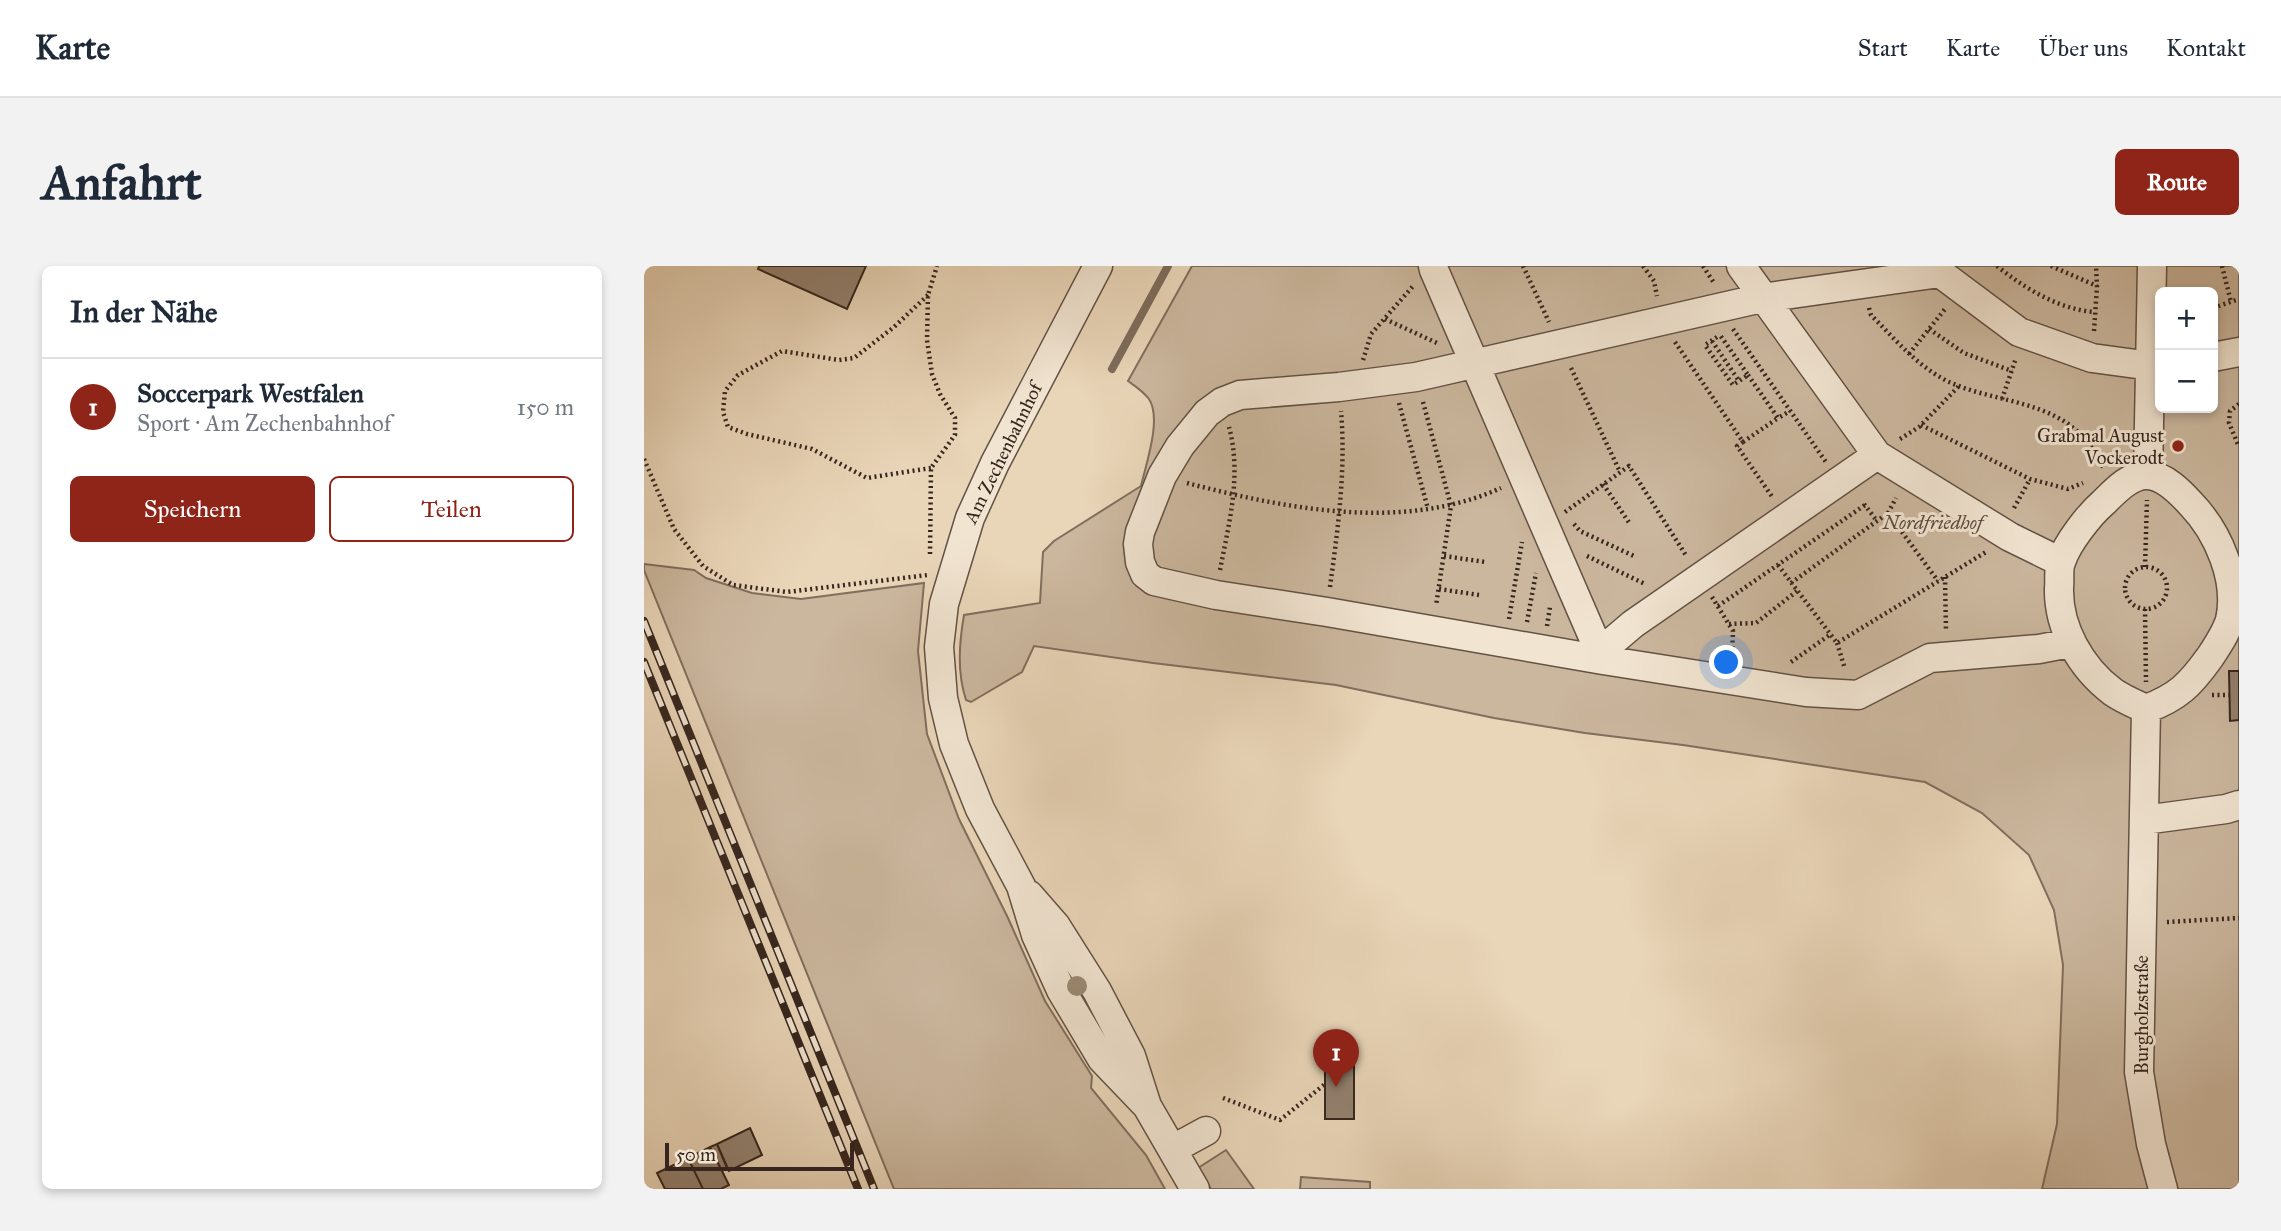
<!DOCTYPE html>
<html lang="de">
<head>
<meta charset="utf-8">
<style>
	:root { --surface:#fff; --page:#f2f2f3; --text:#1f2937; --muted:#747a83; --line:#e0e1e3; --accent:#8f2418 }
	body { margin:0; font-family:"IM FELL Great Primer",serif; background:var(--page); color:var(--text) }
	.controls { position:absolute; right:21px; top:21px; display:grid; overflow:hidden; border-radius:10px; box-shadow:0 4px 10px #0003 }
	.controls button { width:63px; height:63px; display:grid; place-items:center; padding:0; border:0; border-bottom:2px solid var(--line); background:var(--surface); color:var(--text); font:35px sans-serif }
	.scale { position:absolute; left:21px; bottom:18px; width:189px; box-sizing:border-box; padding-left:7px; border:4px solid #36261f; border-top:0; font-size:19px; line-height:24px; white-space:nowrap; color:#36261f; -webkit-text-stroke:5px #f1e4d1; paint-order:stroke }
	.you { position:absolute; left:1083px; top:397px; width:24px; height:24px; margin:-18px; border:5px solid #fff; border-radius:50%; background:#1a73e8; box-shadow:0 0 0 10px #1a73e833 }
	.badge { display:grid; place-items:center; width:46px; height:46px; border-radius:50%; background:var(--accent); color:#fff; font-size:23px; font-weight:700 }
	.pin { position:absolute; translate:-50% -58px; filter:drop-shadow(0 2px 4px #0008) }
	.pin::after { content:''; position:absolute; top:37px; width:24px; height:21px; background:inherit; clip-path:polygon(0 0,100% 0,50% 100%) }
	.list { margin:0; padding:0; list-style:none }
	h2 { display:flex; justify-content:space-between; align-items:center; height:91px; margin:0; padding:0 28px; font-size:30px }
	h2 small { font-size:23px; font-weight:400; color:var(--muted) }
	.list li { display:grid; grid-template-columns:46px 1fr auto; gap:21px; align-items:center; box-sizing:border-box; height:98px; padding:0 28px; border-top:2px solid var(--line) }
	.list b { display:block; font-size:26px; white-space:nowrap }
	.list p { margin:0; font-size:23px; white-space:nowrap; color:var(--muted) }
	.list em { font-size:23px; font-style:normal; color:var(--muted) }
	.actions { display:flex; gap:14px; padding:21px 28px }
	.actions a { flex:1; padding:16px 0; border:2px solid var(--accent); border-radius:10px; text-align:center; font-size:24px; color:var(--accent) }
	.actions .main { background:var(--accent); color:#fff }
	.map { position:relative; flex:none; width:1595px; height:923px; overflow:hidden; border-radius:10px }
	header { display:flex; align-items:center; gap:42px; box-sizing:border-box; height:98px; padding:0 35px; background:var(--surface); border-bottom:2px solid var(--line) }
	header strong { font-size:33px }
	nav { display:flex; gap:38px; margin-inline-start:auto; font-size:24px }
	.intro { display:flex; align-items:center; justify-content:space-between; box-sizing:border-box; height:168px; padding:0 42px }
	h1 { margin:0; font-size:49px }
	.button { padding:18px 32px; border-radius:10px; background:var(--accent); color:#fff; font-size:24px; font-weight:700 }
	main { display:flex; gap:42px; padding:0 42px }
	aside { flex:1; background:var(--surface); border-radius:10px; box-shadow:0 4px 10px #0003 }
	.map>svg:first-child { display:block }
</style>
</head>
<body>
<header>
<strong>Karte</strong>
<nav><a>Start</a><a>Karte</a><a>Über uns</a><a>Kontakt</a></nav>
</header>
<div class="intro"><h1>Anfahrt</h1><a class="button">Route</a></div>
<main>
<aside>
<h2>In der Nähe<small></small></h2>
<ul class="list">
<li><span class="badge">1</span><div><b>Soccerpark Westfalen</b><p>Sport · Am Zechenbahnhof</p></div><em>150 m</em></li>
</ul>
<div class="actions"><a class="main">Speichern</a><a>Teilen</a></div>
</aside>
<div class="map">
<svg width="1595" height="923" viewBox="0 0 1595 923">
	<rect width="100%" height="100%" fill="#e9d5b8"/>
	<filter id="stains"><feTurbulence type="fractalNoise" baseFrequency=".00286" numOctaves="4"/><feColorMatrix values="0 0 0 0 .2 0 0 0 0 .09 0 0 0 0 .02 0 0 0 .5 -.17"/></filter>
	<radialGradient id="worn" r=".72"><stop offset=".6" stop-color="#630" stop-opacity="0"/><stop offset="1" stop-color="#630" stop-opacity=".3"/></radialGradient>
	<path fill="#cbb79e" stroke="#806e5e" stroke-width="2" fill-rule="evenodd" d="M548 0H1595V923H1398L1413 858 1419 699 1410 644 1385 589 1338 547 1281 516 1039 479 941 467 850 452 692 419 509 397 390 380 378 406 327 436 322 434C313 406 315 378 320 349L396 337 399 286 410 275 497 220C502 198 518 153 505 133 499 125 491 120 484 115ZM1516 26H1569V142H1516Z
		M0 298 50 304 62 312 108 327 157 333 280 317 274 385 283 468 315 553 364 652 401 735 448 810 447 822 502 889 521 923H250L0 304Z
		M582 884 610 923H567L554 902Z
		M657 911 726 916V923H656Z"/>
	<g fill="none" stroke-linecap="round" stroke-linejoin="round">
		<path stroke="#7d6c5c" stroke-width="8" d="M468 103 524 0"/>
	</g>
	<path fill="#93816f" stroke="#36261f" stroke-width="2" d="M115 0H222L203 43 114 3Z
		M1585 405H1595V454L1586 455Z
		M681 788 710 789V853H681Z
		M106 862 118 889 85 905 73 878Z
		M73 878 83 902 78 905 66 881Z
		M66 881 85 919 77 923H59L44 892Z
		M44 892 59 923H21L13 907Z"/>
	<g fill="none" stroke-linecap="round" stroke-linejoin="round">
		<g stroke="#635245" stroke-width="31">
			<path id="minor" d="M454 0 351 197 326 252 300 338 295 381 299 432 310 478 336 543 377 620 392 669 417 724 458 793 503 840
				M789 0 790 4 959 394 683 346 572 329 510 315 501 308 496 296 494 278 496 266 518 210 536 180 563 147 578 136 596 129 695 121 772 111 1118 32 1296 7
				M1097 0 1233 189 1366 271 1417 296
				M1291 0 1296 7 1375 66 1448 92 1507 100 1516 99
				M1569 91 1595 86
				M1233 189 989 358 969 375 959 394 1162 426 1214 429 1286 392 1395 383 1426 377
				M1504 209 1508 0
				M1502 443C1534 431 1546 419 1566 391 1574 379 1582 367 1586 354 1595 314 1574 266 1547 238 1537 227 1521 210 1504 209 1487 208 1471 225 1460 236 1445 249 1423 277 1417 296 1414 303 1416 314 1415 322 1414 362 1437 402 1469 426 1479 433 1491 438 1502 443L1495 806 1507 878 1519 923
				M1500 554 1582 543 1595 539
				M385 629 412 660 453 725 487 790 503 840 551 923
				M529 883 562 865"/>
		</g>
		<path stroke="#36261f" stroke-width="4.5" stroke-dasharray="2 3.5" stroke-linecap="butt" d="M879 0 905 56
			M999 0 1010 15 1013 30
			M1059 0 1070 17
			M1353 0C1380 22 1416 44 1451 46
			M1407 0 1453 20
			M1578 0 1587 36
			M284 29 250 61 210 92 195 94 138 85 94 109 81 125 79 146 84 161 103 168 168 183 223 212 287 202
			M1225 42 1227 49C1251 73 1272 99 1303 115 1348 137 1410 133 1443 176 1450 184 1455 194 1460 203
			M1569 42 1595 33
			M741 53 793 77
			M1089 63 1182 196
			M1285 63 1320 87 1368 105
			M1450 65 1453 20 1452 0
			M1073 71 1061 79 1089 119 1104 109 1076 69
			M1068 75 1095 115
			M1031 76 1099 176 1134 152
			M1265 88 1301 43
			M719 94 727 68 770 19
			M927 102 976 206
			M1104 109 1134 152 1146 145
			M1358 133 1372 92
			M779 136 807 240 792 340
			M755 137 784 243
			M1595 138 1586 145 1585 157 1595 181
			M1277 159 1386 213 1424 223 1439 217
			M1256 173 1275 161 1315 120
			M1099 176 1093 180 1129 232
			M0 193 30 263 59 300 89 319 143 326 284 309
			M543 217C643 243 759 266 857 222
			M959 218 986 258
			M1220 238 1233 255
			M1370 242 1386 213
			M921 246 985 200 1043 291
			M1244 247 1252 232
			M930 258 936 265 992 291
			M286 288 287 202 311 169V152L296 128 288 108 283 74 284 29 293 0
			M800 290 841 296
			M943 290 1001 318
			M1134 299 1193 377 1342 286
			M1481 322a21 21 0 1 1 42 0a21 21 0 1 1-42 0Z
			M1501 301 1503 234
			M576 304C585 257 598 209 585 161
			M1301 311 1302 366
			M1147 317 1244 247 1294 315
			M686 321C694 262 702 204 697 145
			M795 323 835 329
			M1068 331 1089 365 1088 390
			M1074 340 1221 239
			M1501 343 1502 416
			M865 353 878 276
			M883 356 892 307
			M1085 358 1112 357 1153 325
			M903 360 906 341
			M1193 377 1201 403
			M1147 396 1187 368
			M1568 429H1586
			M1523 656 1595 652
			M579 832 636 854 681 818"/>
		<use href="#minor" stroke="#f1e4d1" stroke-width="28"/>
		<g stroke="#36261f" stroke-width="8">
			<path id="rail" d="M0 355 230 923
				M0 396 214 923"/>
		</g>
		<use href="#rail" stroke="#f1e4d1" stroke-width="5" stroke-dasharray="16" stroke-linecap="butt"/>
	</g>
	<circle fill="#9b8975" cx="433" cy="720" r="10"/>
	<circle fill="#8f2418" stroke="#f1e4d1" stroke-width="2.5" cx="1534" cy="180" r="7"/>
	<g text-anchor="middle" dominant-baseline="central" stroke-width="6" stroke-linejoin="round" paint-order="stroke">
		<g font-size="19" fill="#36261f" stroke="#f1e4d1" text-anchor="end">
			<text x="1520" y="169">Grabmal August<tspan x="1520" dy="22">Vockerodt</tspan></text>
		</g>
		<g font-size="19" fill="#36261f" stroke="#f1e4d1">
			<text transform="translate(359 187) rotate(-64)">Am Zechenbahnhof</text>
			<text transform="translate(1497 749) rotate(-90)">Burgholzstraße</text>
		</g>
		<g font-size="19" font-style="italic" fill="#5b4a3f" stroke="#f1e4d1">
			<text x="1289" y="256">Nordfriedhof</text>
		</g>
	</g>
	<rect width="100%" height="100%" filter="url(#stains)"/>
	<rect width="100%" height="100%" fill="url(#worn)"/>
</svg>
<div class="controls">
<button>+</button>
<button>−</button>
</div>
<div class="scale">50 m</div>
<div class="you"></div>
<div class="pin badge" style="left:692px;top:821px">1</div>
</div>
</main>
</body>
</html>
